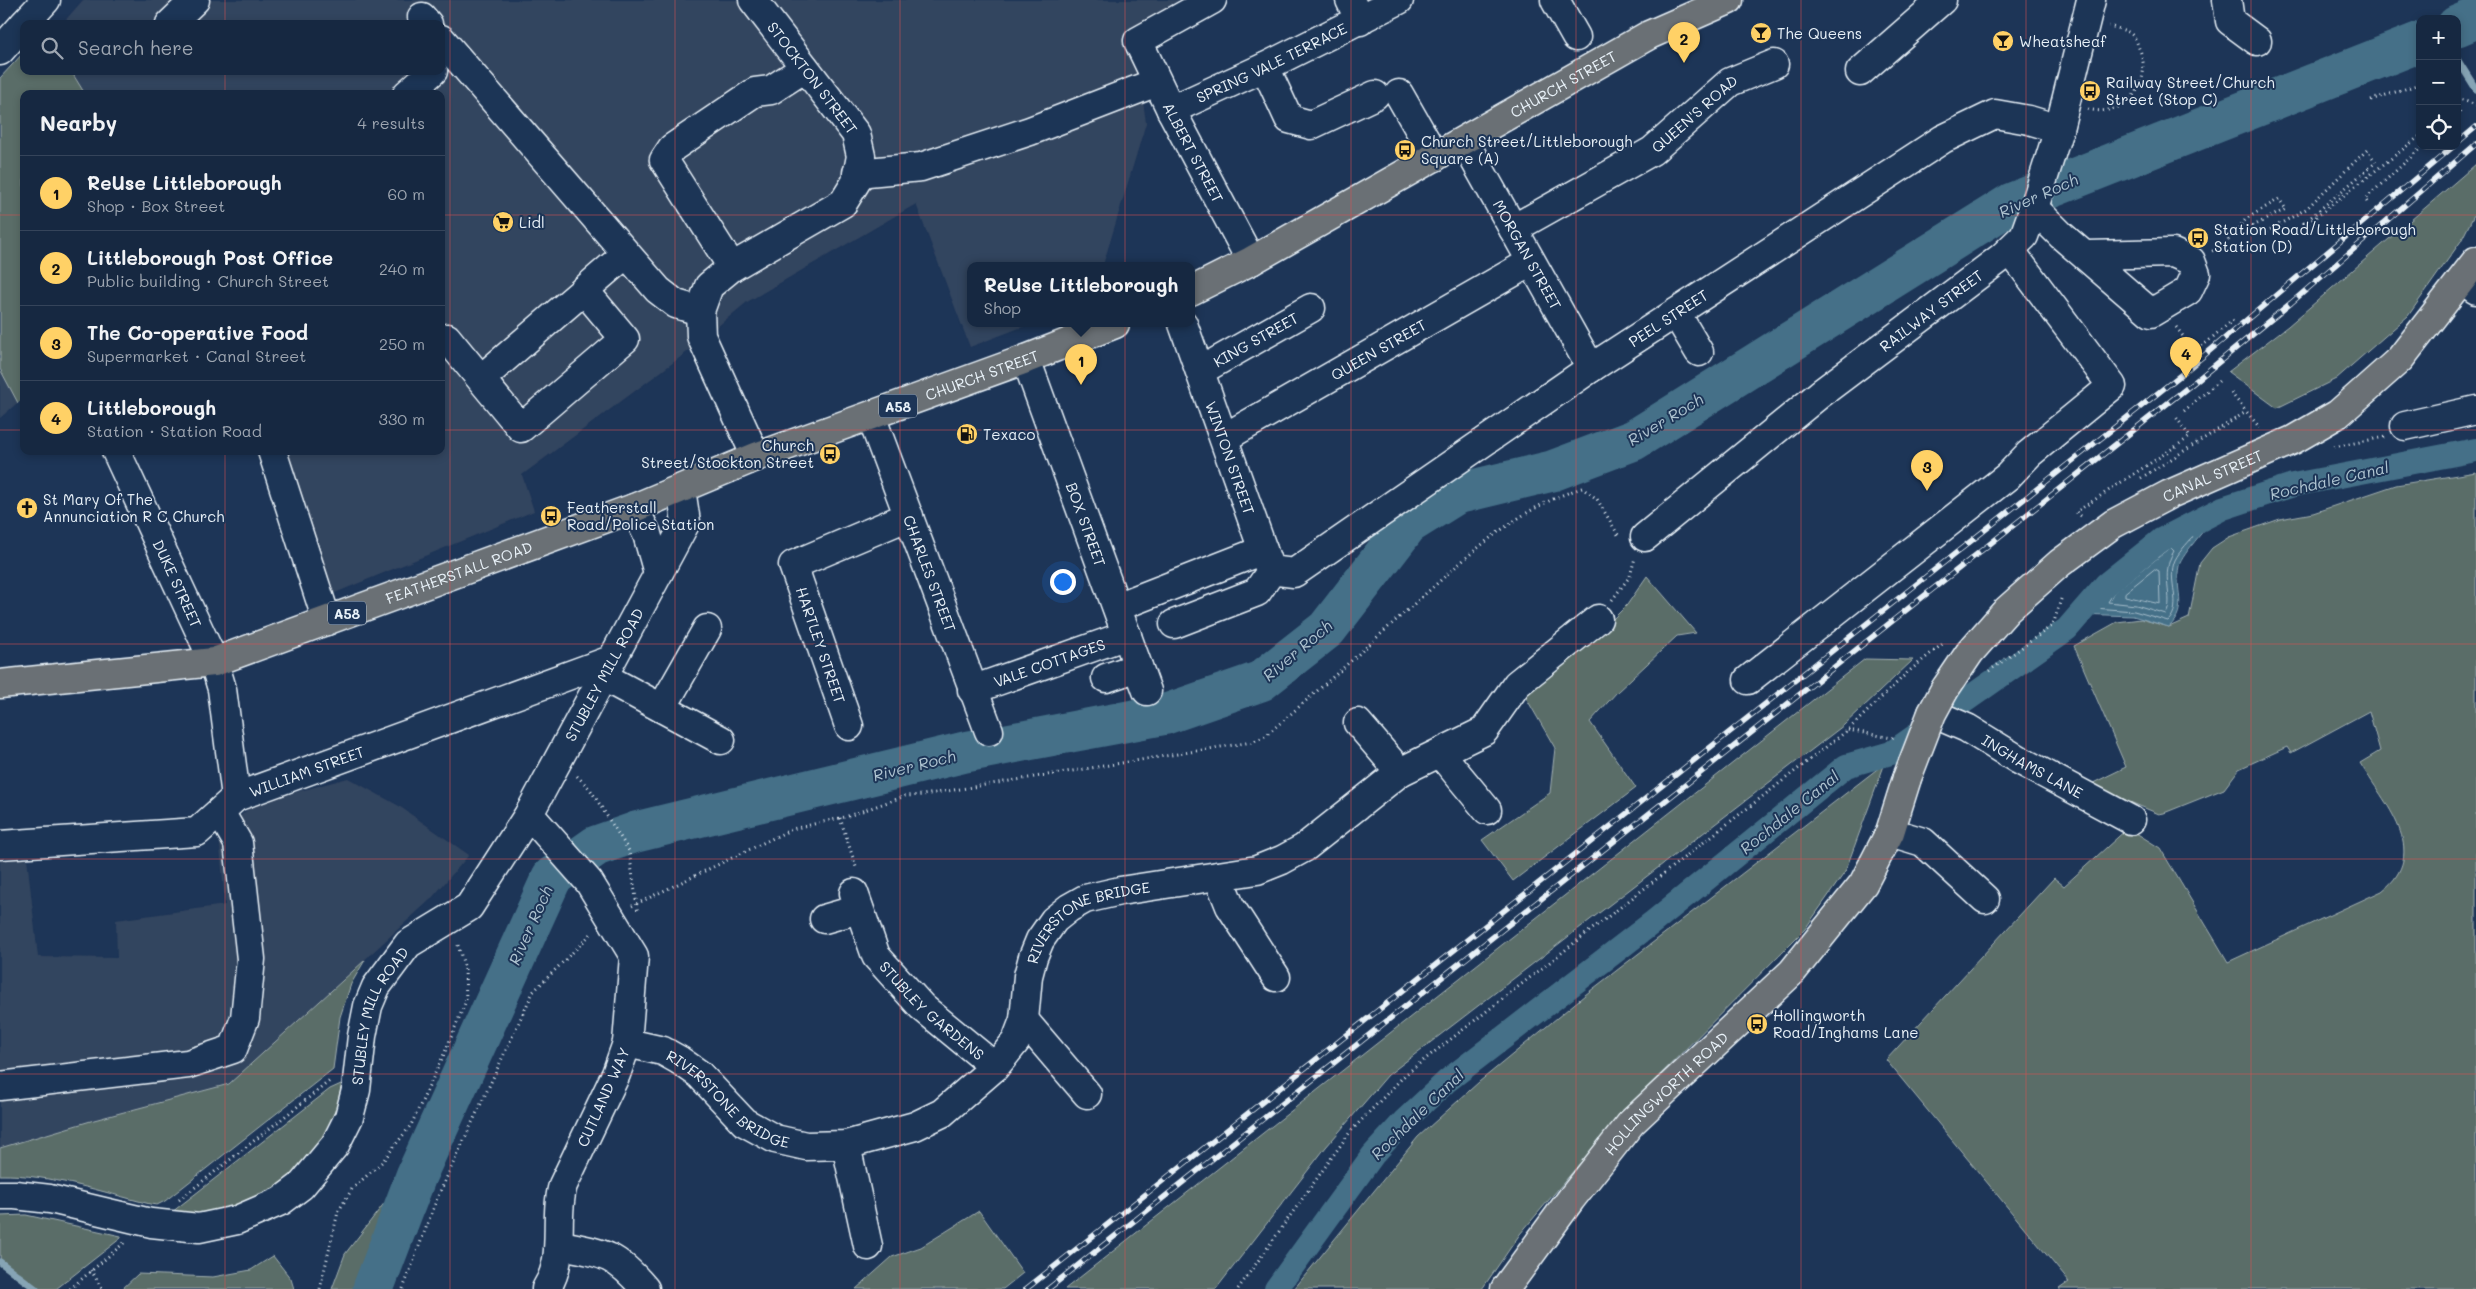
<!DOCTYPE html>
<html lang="en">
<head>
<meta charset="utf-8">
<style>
	:root { --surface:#162841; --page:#23344c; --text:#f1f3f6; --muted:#9ea6b1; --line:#35445a; --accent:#ffd166 }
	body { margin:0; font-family:Mali,sans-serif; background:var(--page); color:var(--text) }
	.controls { position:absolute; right:15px; top:15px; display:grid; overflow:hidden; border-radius:10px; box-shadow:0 2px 8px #0003 }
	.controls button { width:45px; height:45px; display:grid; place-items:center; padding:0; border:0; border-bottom:1px solid var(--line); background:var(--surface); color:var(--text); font:25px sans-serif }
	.you { position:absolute; left:1062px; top:581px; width:18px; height:18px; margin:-12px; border:4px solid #fff; border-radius:50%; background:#1a73e8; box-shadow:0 0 0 8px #1a73e833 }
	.badge { display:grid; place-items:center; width:32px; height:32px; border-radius:50%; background:var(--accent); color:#111; font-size:16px; font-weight:700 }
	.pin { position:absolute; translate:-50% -41px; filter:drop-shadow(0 1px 2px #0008) }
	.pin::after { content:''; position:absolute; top:26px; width:18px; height:15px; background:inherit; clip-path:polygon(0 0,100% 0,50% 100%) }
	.popup { position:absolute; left:967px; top:262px; width:228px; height:65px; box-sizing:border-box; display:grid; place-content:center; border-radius:10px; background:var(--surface); filter:drop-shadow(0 1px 4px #0005); font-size:16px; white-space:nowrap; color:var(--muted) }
	.popup b { font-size:19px; color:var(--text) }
	.popup::after { content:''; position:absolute; left:50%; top:100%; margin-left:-10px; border:10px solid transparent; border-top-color:var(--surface) }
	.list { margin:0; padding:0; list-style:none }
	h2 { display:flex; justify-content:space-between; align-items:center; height:65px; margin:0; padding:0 20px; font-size:21px }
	h2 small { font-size:16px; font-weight:400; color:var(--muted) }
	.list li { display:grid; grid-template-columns:32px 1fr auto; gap:15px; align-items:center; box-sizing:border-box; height:75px; padding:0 20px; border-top:1px solid var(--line) }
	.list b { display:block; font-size:19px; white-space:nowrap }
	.list p { margin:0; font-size:16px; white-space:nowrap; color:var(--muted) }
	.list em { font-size:16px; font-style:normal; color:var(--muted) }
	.icon { flex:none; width:28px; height:28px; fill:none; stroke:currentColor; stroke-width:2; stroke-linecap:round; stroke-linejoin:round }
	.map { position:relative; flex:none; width:2476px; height:1289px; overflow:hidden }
	.search { position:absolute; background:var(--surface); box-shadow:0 2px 8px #0003; left:20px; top:20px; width:425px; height:55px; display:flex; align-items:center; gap:12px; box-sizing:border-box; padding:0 18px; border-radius:10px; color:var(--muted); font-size:19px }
	.panel { position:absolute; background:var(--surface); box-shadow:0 2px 8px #0003; left:20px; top:90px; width:425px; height:365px; border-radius:10px }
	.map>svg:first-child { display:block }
</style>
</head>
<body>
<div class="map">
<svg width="2476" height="1289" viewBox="0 0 2476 1289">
	<rect width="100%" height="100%" fill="#1d3557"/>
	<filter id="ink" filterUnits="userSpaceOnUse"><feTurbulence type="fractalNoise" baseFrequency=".02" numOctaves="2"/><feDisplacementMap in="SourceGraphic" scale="10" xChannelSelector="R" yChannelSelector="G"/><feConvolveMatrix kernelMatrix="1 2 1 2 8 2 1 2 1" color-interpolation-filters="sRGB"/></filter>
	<g filter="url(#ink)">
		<path fill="#33445e" d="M83 0H1179L1133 27 1146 123 1103 265 971 266V324H1030L970 347 916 204 747 302 682 356 522 475 534 511 308 604 260 451H441V94H24V397L0 418V78L24 52V71H441V24H62Z
			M348 778 399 806 469 855 431 899 229 1084 94 1120 0 1148V851L26 849 38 957 117 958 116 920 225 905 219 835 255 803Z"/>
		<path fill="#5a6d68" stroke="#a1afb0" d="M24 52V71H71L85 94H24V397L18 403 0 369V78Z
			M2476 164V211L2461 241 2408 316 2336 379 2277 408 2228 372 2288 326Z
			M2476 472V1289H2059L2069 1282 1886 1060 2054 878 2064 886 2128 828 2160 848 2228 962 2382 891C2432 852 2384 803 2360 763L2380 751 2369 711 2291 753 2287 747 2239 769 2224 789 2164 813 2159 814 2089 785 2126 767 2074 646 2117 622 2141 619 2169 627 2189 618 2200 563 2212 548 2229 537 2280 519 2313 513 2396 485Z
			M1647 576 1696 633 1677 636 1617 692 1590 722 1636 788 1513 881 1482 840 1550 793 1555 748 1525 696 1600 632 1627 605Z
			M1865 659 1913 660 1844 725 1388 1075 1326 1147 1216 1289H1065Z
			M1885 763 1845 872 1805 929 1626 1109 1520 1234 1482 1289H1294L1418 1137 1479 1082 1585 995Z
			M365 960 351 984 340 1017 333 1069 165 1201 157 1205 150 1204C102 1192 50 1174 0 1175V1148L94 1120 229 1084Z
			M341 1084 343 1086C325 1163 255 1225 172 1212L330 1089Z
			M389 1197 398 1202 365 1289H332L345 1254Z
			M979 1211 1023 1273 1003 1289H856L892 1257 921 1247Z
			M26 1215 121 1236V1238L56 1289H38L0 1259V1216Z
			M273 1256 291 1279 294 1289H122L138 1274 213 1277 251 1270Z"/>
		<path fill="#447088" stroke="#86a4b5" d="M2223 508C2214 519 2181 555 2179 566 2174 590 2189 608 2169 627L2133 616 2079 614 2106 584 2161 540Z"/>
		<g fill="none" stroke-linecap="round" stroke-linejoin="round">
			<path stroke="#a6bdcb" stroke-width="1" d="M2194 529 2197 532C2190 541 2180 550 2175 560 2166 580 2184 606 2168 621L2134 611 2094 608V605C2122 574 2157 548 2194 529Z
				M2171 548 2174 551C2159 575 2175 599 2166 614L2136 605 2108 602 2114 592Z
				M2155 569 2159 571 2160 604 2125 596V593Z"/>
			<path stroke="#86a4b5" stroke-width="7" d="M2457 59 2476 89
				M0 1262 36 1289"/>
			<path stroke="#447088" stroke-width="24" d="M1276 1289 1373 1155 1404 1121 1447 1081 1652 923 1846 766 1891 753 2067 629 2106 584 2161 540 2223 508 2293 485 2476 450"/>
			<path stroke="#447088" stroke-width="41" d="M2457 26 2476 18
				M373 1289 416 1176 552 877 596 846 636 832 965 752 1166 714 1261 681 1327 629 1408 524 1456 494 1552 471 1634 440 2012 203 2420 42"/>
			<g stroke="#e8f1f8" stroke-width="31">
				<g id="minor">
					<path id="s1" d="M753 0 856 134 861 156 856 182 843 203 732 267 709 286 700 311 701 336 756 457"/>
					<path id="s2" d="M1212 0 1138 41 1171 110 1251 261"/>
					<path d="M1350 0 1360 21"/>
					<path d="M1555 0 1576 37"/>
					<path d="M2227 0 2230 21 2257 41"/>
					<path d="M422 17 428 24"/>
					<path d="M24 24 46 0"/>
					<path d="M170 24 195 0"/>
					<path d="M441 39 658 290 676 304 700 311"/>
					<path d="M0 51 24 24"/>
					<path d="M1265 67 1289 119 1311 125 1375 95"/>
					<path d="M1860 72 1942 0"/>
					<path d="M407 94 433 71"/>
					<path d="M1399 94 1435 157"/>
					<path id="s3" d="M1171 110 1265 67 1399 0"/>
					<path id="s4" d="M1464 141 1591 368"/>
					<path d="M857 173 921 167 1030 131 1157 82"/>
					<path d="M2034 208 2062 236 2151 313 2188 291 2196 274 2191 261 2173 253 2087 255"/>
					<path id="s5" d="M1513 229 1652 151 1730 82 1774 64"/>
					<path d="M732 267 664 160 672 148 755 92 771 90 805 68"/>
					<path d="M2463 280 2476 290"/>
					<path d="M1676 313 1699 352"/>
					<path id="s6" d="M1183 324 1270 570 1294 573 1591 368 1943 139 1995 114 2029 120 2059 129"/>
					<path d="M447 338 521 428 625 339 584 290"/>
					<path id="s7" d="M1026 359 1147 691"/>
					<path id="s8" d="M1200 371 1311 308"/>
					<path d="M482 378 626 254"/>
					<path id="s9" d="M871 416 989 731"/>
					<path d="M2405 426 2476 410"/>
					<path id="s10" d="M1224 438 1531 262"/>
					<path id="s11" d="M116 451 214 662 222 689 236 797"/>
					<path d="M272 451 327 621"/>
					<path d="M634 508 647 534 658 573"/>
					<path id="s12" d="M1645 537 1820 394 2002 257 2024 236 2034 208 2059 129 2091 0"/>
					<path d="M1117 607 1263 550"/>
					<path d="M1174 624 1257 592 1272 570"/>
					<path d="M602 676 721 740"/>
					<path d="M1106 678 1138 667"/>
					<path d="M1748 680 2008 476 2029 454 2112 386 2010 250"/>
					<path id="s13" d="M972 690 1127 635"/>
					<path d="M662 708 707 629"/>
					<path id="s14" d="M1932 713 1967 728 2019 760 2131 820"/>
					<path d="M1358 723 1400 772"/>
					<path d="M849 726 793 565 909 516"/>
					<path d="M1440 753 1487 810"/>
					<path d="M529 814 589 882 634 956 627 1043 616 1074 563 1185C553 1219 567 1257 546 1289"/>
					<path d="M1890 832 1923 842 1985 899"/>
					<path id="s15" d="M0 845 197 832 236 797 611 660"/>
					<path d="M1218 876 1230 906 1276 977"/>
					<path id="s16" d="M854 893 876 956 922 1007 995 1067"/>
					<path d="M824 919 859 909"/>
					<path d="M1024 1020 1087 1094"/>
					<path id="s17" d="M627 1043 663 1051 679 1060 699 1074 744 1122 775 1139 806 1146 846 1145 915 1126 942 1113 995 1067 1016 1041 1024 1020 1028 976 1033 957 1040 940 1054 920 1069 908 1085 899 1120 891 1257 870 1282 860 1304 848 1400 772 1484 731 1517 684 1598 619"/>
					<path d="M0 1086 188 1064 233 1049 245 1018 251 959 238 843 220 812"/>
					<path d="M846 1145 868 1246"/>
					<path id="s18" d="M0 1195H15L50 1199 151 1223 199 1228 237 1220 281 1201 301 1186 335 1145 349 1117 356 1090 362 1036 368 1006 376 987 408 944 469 907 529 814 686 522 681 489"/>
					<path d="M560 1245C603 1253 616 1254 645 1289"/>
				</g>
			</g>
			<g stroke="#e8f1f8" stroke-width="31">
				<g id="major">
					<path id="s19" d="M1945 689 1970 652 2007 610 2060 563 2113 524 2170 494 2293 440 2338 414 2400 359 2476 261"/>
					<path id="s20" d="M1505 1289 1571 1199 1631 1123 1792 972 1863 884 1890 832 1907 778"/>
				</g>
			</g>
			<g stroke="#e8f1f8" stroke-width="31">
				<g id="highway">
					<path id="s21" d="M1191 291 1251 261 1649 35 1729 0"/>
					<path id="s22" d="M0 684 214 662 634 508 756 457 1026 359 1115 324"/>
				</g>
			</g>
			<path stroke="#e8f1f8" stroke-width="3" stroke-dasharray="1 4" stroke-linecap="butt" d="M2457 98 2476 105
				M2371 100 2420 84
				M2457 108 2461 113 2457 116
				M2088 109C2125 119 2155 83 2139 48 2137 42 2134 35 2128 32 2123 29 2115 28 2109 26
				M2367 202 2365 199 2423 146
				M2212 251 2223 246 2246 219 2279 199 2286 209 2253 226 2259 236 2306 209 2367 150 2376 162 2304 223 2307 224 2420 136
				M2176 327 2195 352 2232 321 2235 322
				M2231 393 2260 428
				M2184 411 2219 381
				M2334 447 2385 437
				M2141 478 2246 412
				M2081 516 2076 512 2190 437 2176 417
				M1612 600 1630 576 1635 558
				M1989 671 2053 625 2062 596
				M1848 730 1892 738 1895 735
				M577 776 590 789 629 851 638 912
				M840 818 857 870
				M632 906 792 829 845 817 905 796 923 795 1252 742 1265 736C1316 693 1364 649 1413 605 1465 559 1514 509 1582 488L1597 499 1620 538
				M179 1200 331 1080
				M91 1270 102 1289
				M70 1289 125 1242
				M320 1289 338 1212 352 1189 382 1162 411 1125 445 1052 466 1001 465 969 457 942
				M403 1289 438 1196 533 992 592 933
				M1238 1289 1350 1132 1406 1074 1848 730 1908 672 1945 642"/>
			<use href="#minor" stroke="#1d3557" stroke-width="28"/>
			<use href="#major" stroke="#6b7074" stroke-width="28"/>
			<use href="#highway" stroke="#6b7074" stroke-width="28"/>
			<g stroke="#e8f1f8" stroke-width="5.5">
				<path id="rail" d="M2457 143 2476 127
					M1026 1289 2182 374 2454 146
					M1048 1289 2192 384 2291 303 2476 144"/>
			</g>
			<use href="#rail" stroke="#1d3557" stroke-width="4" stroke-dasharray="11" stroke-linecap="butt"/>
			<g stroke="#e8f1f8" stroke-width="31" stroke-linecap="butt">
				<path id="major-bridge" d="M1907 778 1932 713 1945 689"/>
			</g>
			<use href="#major-bridge" stroke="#6b7074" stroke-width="28"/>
		</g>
	</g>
	<path fill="none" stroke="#da5052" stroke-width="1" stroke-opacity="0.55" d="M225 0V24M450 0V1289M675 0V1289M900 0V1289M1125 0V1289M1351 0V1289M1576 0V1289M1801 0V1289M2026 0V1289M2251 0V1289M225 71V94M0 215H24M441 215H2476M0 430H24M441 430H2476M225 451V1289M0 644H2476M0 859H2476M0 1074H2476"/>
	<defs>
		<g id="bar-disc" transform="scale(1.125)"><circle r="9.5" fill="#ffd166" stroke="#1d3557"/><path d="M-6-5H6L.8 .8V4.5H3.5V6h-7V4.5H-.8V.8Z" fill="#111"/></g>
		<g id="bus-disc" transform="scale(1.125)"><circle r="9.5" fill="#ffd166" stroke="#1d3557"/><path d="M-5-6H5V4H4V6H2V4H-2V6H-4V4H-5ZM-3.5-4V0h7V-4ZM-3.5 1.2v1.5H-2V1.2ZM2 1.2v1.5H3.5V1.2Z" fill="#111"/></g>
		<g id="supermarket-disc" transform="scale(1.125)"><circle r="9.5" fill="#ffd166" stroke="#1d3557"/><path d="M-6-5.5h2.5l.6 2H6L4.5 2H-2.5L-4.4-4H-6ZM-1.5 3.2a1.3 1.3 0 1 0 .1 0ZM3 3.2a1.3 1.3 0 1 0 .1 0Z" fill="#111"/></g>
		<g id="fuel-disc" transform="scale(1.125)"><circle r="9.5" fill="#ffd166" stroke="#1d3557"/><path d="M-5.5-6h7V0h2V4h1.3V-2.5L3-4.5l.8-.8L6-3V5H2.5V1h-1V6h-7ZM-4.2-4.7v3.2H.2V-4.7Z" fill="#111"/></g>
		<g id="church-disc" transform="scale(1.125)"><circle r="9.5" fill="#ffd166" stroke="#1d3557"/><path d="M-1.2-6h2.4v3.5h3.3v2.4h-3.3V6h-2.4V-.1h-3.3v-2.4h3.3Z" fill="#111"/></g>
	</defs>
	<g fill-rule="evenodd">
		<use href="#bar-disc" x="1761" y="33"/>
		<use href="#bar-disc" x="2003" y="41"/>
		<use href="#bus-disc" x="2090" y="91"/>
		<use href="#bus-disc" x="1405" y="150"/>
		<use href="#supermarket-disc" x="503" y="222"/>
		<use href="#bus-disc" x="2198" y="238"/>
		<use href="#fuel-disc" x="967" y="434"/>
		<use href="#bus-disc" x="830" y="454"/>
		<use href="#church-disc" x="27" y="508"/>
		<use href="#bus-disc" x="551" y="516"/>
		<use href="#bus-disc" x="1757" y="1024"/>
	</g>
	<g text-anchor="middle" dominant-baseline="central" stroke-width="4" stroke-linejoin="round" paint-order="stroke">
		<g fill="#1d3557" stroke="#abb9c8" stroke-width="1">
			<rect x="879" y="394.5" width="38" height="23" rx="4"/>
			<rect x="328" y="601.5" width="38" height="23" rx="4"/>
		</g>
		<g font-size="14" font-weight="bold" fill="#e8f1f8">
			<text x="898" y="406">A58</text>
			<text x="347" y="613">A58</text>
		</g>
		<g font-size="15" fill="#e8f1f8" stroke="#1d3557" text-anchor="start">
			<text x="1777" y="33">The Queens</text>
			<text x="2019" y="41">Wheatsheaf</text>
			<text x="2106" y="82">Railway Street/Church<tspan x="2106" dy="17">Street (Stop C)</tspan></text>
			<text x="1421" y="141">Church Street/Littleborough<tspan x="1421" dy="17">Square (A)</tspan></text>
			<text x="519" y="222">Lidl</text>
			<text x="2214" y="229">Station Road/Littleborough<tspan x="2214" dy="17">Station (D)</tspan></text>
			<text x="983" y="434">Texaco</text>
			<text x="814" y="445" text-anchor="end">Church<tspan x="814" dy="17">Street/Stockton Street</tspan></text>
			<text x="43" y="499">St Mary Of The<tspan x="43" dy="17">Annunciation R C Church</tspan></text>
			<text x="567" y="507">Featherstall<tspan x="567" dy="17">Road/Police Station</tspan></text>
			<text x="1773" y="1015">Hollingworth<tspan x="1773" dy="17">Road/Inghams Lane</tspan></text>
		</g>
		<g font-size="15" fill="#e8f1f8" stroke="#1d3557">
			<text stroke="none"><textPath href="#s3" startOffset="111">SPRING VALE TERRACE</textPath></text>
			<text stroke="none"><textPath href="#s1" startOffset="98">STOCKTON STREET</textPath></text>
			<text stroke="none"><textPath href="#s21" startOffset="426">CHURCH STREET</textPath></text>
			<text stroke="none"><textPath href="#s5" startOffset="216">QUEEN'S ROAD</textPath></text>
			<text stroke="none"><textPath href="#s2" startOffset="209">ALBERT STREET</textPath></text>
			<text stroke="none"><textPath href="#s4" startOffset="130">MORGAN STREET</textPath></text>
			<text stroke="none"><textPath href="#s12" startOffset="365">RAILWAY STREET</textPath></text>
			<text stroke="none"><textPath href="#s6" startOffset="738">PEEL STREET</textPath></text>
			<text stroke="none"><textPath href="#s8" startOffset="64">KING STREET</textPath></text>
			<text stroke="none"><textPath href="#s10" startOffset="178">QUEEN STREET</textPath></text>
			<text stroke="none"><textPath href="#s22" startOffset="1035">CHURCH STREET</textPath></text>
			<text stroke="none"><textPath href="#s6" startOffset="142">WINTON STREET</textPath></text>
			<text stroke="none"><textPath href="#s19" startOffset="348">CANAL STREET</textPath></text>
			<text stroke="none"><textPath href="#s7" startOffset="176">BOX STREET</textPath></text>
			<text stroke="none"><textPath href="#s22" startOffset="476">FEATHERSTALL ROAD</textPath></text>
			<text stroke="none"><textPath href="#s9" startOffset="168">CHARLES STREET</textPath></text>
			<text stroke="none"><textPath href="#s11" startOffset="146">DUKE STREET</textPath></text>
			<text transform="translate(821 645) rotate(71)">HARTLEY STREET</text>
			<text stroke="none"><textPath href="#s13" startOffset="82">VALE COTTAGES</textPath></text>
			<text stroke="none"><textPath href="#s18" startOffset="926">STUBLEY MILL ROAD</textPath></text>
			<text stroke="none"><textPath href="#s14" startOffset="114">INGHAMS LANE</textPath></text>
			<text stroke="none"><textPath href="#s15" startOffset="325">WILLIAM STREET</textPath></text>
			<text stroke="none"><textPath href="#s17" startOffset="614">RIVERSTONE BRIDGE</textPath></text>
			<text stroke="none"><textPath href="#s16" startOffset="145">STUBLEY GARDENS</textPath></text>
			<text stroke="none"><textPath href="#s18" startOffset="506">STUBLEY MILL ROAD</textPath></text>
			<text stroke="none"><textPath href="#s20" startOffset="254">HOLLINGWORTH ROAD</textPath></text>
			<text transform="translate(603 1097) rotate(-66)">CUTLAND WAY</text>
			<text stroke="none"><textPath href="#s17" startOffset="119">RIVERSTONE BRIDGE</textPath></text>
		</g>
		<g font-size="16" font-style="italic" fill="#afc4d1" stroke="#1d3557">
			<text transform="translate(2038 195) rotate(-24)">River Roch</text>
			<text transform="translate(1665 419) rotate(-31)">River Roch</text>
			<text transform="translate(2329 480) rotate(-13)">Rochdale Canal</text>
			<text transform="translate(1297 650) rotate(-40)">River Roch</text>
			<text transform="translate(914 765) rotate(-14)">River Roch</text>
			<text transform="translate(1789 812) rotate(-39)">Rochdale Canal</text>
			<text transform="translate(530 925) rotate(-66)">River Roch</text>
			<text transform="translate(1417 1114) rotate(-44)">Rochdale Canal</text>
		</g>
	</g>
</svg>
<div class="controls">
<button>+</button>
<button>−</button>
<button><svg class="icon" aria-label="locate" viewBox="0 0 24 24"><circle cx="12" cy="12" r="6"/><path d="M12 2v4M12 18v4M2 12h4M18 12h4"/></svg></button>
</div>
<div class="you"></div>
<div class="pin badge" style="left:1081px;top:385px">1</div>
<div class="popup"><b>ReUse Littleborough</b>Shop</div>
<div class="pin badge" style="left:1684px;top:63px">2</div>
<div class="pin badge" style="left:1927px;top:491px">3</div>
<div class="pin badge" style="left:2186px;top:378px">4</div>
<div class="search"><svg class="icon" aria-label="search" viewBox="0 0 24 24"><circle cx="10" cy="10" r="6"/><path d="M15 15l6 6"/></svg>Search here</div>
<section class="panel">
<h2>Nearby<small>4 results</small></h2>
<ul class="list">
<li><span class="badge">1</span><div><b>ReUse Littleborough</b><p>Shop · Box Street</p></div><em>60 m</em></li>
<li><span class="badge">2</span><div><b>Littleborough Post Office</b><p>Public building · Church Street</p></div><em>240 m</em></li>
<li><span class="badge">3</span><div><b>The Co-operative Food</b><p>Supermarket · Canal Street</p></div><em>250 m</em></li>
<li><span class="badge">4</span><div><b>Littleborough</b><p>Station · Station Road</p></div><em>330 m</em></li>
</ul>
</section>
</div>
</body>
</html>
